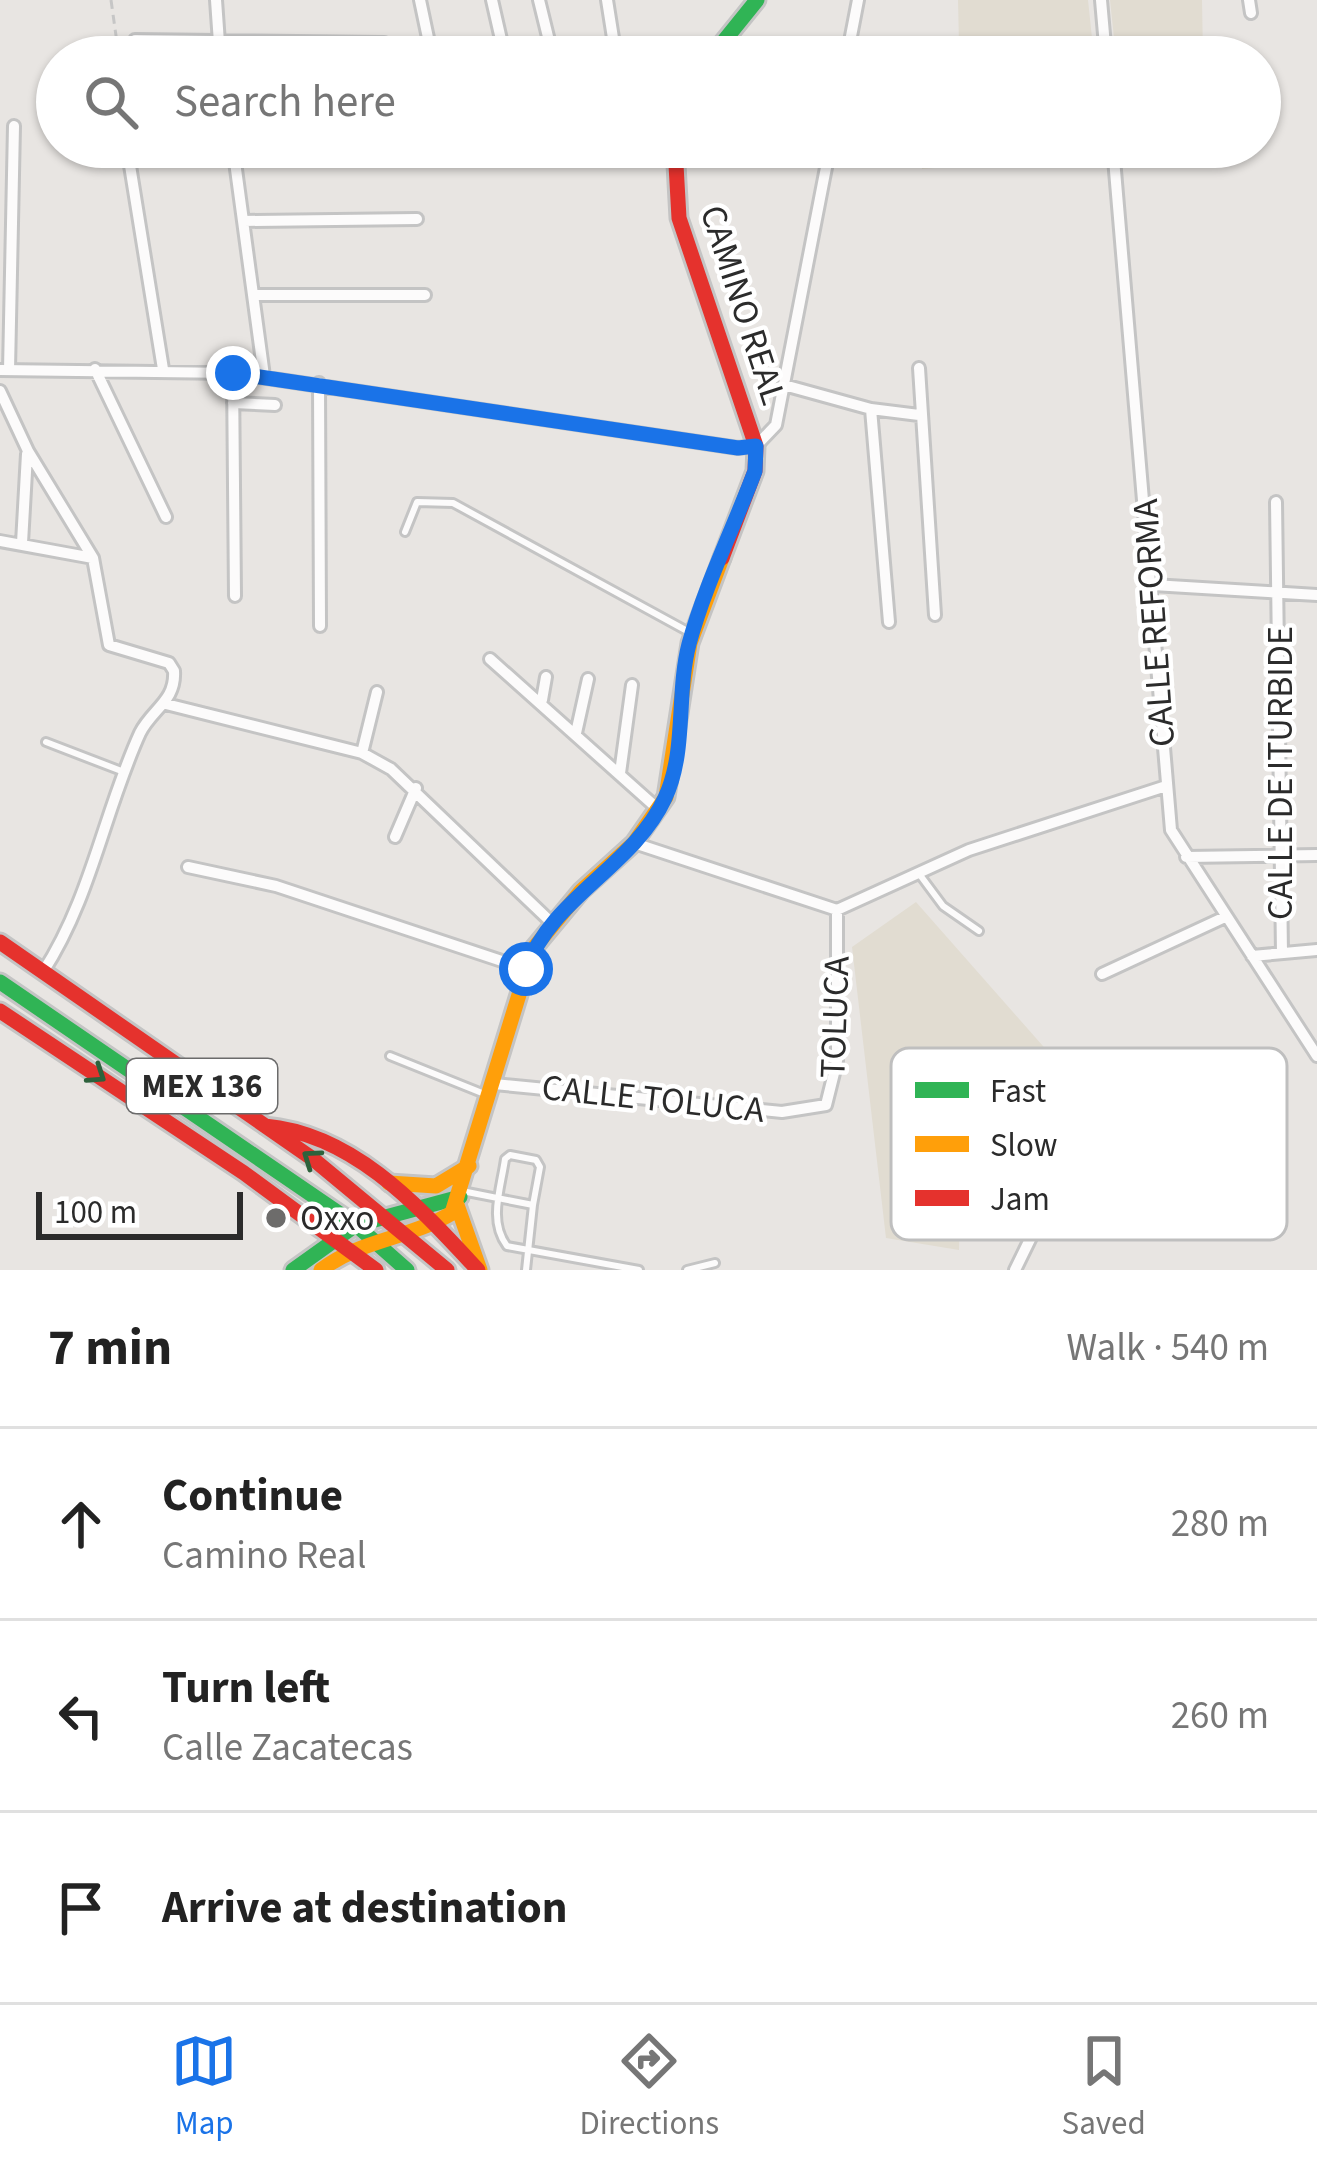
<!DOCTYPE html>
<html lang="en">
<head>
<meta charset="utf-8">
<style>
	:root { --surface:#fff; --page:#f6f6f6; --text:#222; --muted:#767676; --line:#e0e0e0; --accent:#1a73e8 }
	body { margin:0; font-family:"Source Sans 3",sans-serif; background:var(--page); color:var(--text) }
	.scale { position:absolute; left:36px; bottom:30px; width:207px; box-sizing:border-box; padding-left:12px; border:6px solid #2b2b2b; border-top:0; font-size:33px; line-height:42px; white-space:nowrap; color:#2b2b2b; -webkit-text-stroke:9px #fff; paint-order:stroke }
	.stop { position:absolute; width:36px; height:36px; margin:-27px; border:9px solid #1a73e8; border-radius:50%; background:#fff }
	.stop.end { background:#1a73e8; border-color:#fff; box-shadow:0 3px 12px #0008 }
	.list { margin:0; padding:0; list-style:none }
	h2 { display:flex; justify-content:space-between; align-items:center; height:156px; margin:0; padding:0 48px; font-size:51px }
	h2 small { font-size:39px; font-weight:400; color:var(--muted) }
	.list li { display:grid; grid-template-columns:78px 1fr auto; gap:36px; align-items:center; box-sizing:border-box; height:192px; padding:0 48px; border-top:3px solid var(--line) }
	.list b { display:block; font-size:45px; white-space:nowrap }
	.list p { margin:0; font-size:39px; white-space:nowrap; color:var(--muted) }
	.list em { font-size:39px; font-style:normal; color:var(--muted) }
	.icon { flex:none; width:66px; height:66px; fill:none; stroke:currentColor; stroke-width:2; stroke-linecap:round; stroke-linejoin:round }
	.map { position:relative; flex:none; width:1317px; height:1270px; overflow:hidden }
	.search { position:absolute; background:var(--surface); box-shadow:0 3px 9px #0004; left:36px; right:36px; top:36px; height:132px; display:flex; align-items:center; gap:30px; box-sizing:border-box; padding:0 42px; border-radius:66px; color:var(--muted); font-size:45px }
	.sheet { height:732px; background:var(--surface) }
	nav { display:flex; justify-content:space-around; align-items:center; box-sizing:border-box; height:168px; border-top:3px solid var(--line); background:var(--surface); font-size:33px; color:var(--muted) }
	nav a { display:grid; justify-items:center; gap:6px }
	nav .on { color:var(--accent) }
	.map>svg:first-child { display:block }
</style>
</head>
<body>
<div class="map">
<svg width="1317" height="1270" viewBox="0 0 1317 1270">
	<rect width="100%" height="100%" fill="#e8e5e2"/>
	<path fill="#e1dcd1" d="M958 0H1088L1094 57H918V46L959 44Z
		M1110 0H1202L1203 57H1116Z
		M921 147H1105L1106 154 922 169Z
		M916 902 1102 1113 961 1172 959 1250 886 1238 852 947Z"/>
	<g fill="none" stroke-linecap="round" stroke-linejoin="round">
		<g stroke="#c4c4c4" stroke-width="12">
			<path id="lane" d="M405 532 417 502 453 503 689 632
				M46 742 124 772
				M920 875 943 906 979 931
				M390 1056 487 1095
				M462 1191 533 1205 540 1167 536 1160 510 1155 505 1159C501 1188 488 1221 507 1246L639 1270
				M526 1270 533 1205
				M687 1270 715 1263"/>
		</g>
		<g stroke="#c4c4c4" stroke-width="16">
			<path id="street" d="M216 0 220 57
				M420 0 432 57
				M492 0 505 57
				M539 0 553 57
				M607 0 616 57
				M1101 0 1106 57
				M1249 0 1251 13
				M135 40 384 43
				M847 57 858 0
				M49 80 57 81
				M127 147 163 369
				M233 147 264 376
				M1113 147 1171 830 1317 1056
				M233 148H394
				M244 221 417 219
				M256 295H425
				M919 368 935 615
				M95 369 166 517
				M0 370 233 373 738 448 756 446 776 425 830 147
				M9 370 14 126
				M233 373 235 596
				M319 383 320 626
				M784 385 871 409 919 415
				M0 391 28 451 93 558 109 645 169 663 174 671C176 701 152 709 140 733 104 812 91 898 43 972
				M233 403 275 405
				M871 409 889 622
				M1276 502 1282 953
				M0 541 93 558
				M22 543 27 454
				M1153 585 1317 595
				M490 659 658 809
				M542 700 546 677
				M166 704 362 753 391 769 552 923
				M576 733 588 679
				M362 753 377 692
				M620 773 632 685
				M395 837 416 788
				M634 843 837 910 969 850 1166 786
				M1186 857 1317 855
				M188 867 276 886 526 969
				M1252 956 1317 950
				M1102 974 1225 917
				M494 1084 782 1112 826 1105 837 1061V910
				M1015 1270 1038 1223 1065 1187"/>
		</g>
		<g stroke="#c4c4c4" stroke-width="21">
			<path id="fast" d="M711 57 757 0
				M0 982 356 1225 407 1270
				M293 1270 356 1225 460 1197"/>
		</g>
		<g stroke="#c4c4c4" stroke-width="21">
			<path id="slow" d="M389 1183 436 1186 469 1166
				M457 1205 480 1270
				M321 1270C361 1239 409 1239 452 1213L533 949 581 891 634 843 666 797 690 643 722 558"/>
		</g>
		<g stroke="#c4c4c4" stroke-width="21">
			<path id="jam" d="M675 147 679 218 756 446 755 471 722 558
				M0 942 313 1159 447 1270
				M0 1011 244 1173 376 1270
				M265 1126C355 1134 420 1208 478 1270"/>
		</g>
		<path stroke="#c6c6c6" stroke-width="3" stroke-dasharray="9 6" stroke-linecap="butt" d="M111 0 119 57"/>
		<use href="#lane" stroke="#fcfbfb" stroke-width="6"/>
		<use href="#street" stroke="#fcfbfb" stroke-width="10"/>
		<use href="#fast" stroke="#30b455" stroke-width="15"/>
		<use href="#slow" stroke="#ff9f0a" stroke-width="15"/>
		<use href="#jam" stroke="#e5322d" stroke-width="15"/>
	</g>
	<defs><path id="oneway-chevron" d="M-2-3.5L2.5 0L-2 3.5" fill="none" stroke-width="1.6" stroke-linecap="round" stroke-linejoin="round" transform="scale(3)"/></defs>
	<g stroke="#2d623c">
		<use href="#oneway-chevron" transform="translate(97 1075) rotate(34)"/>
		<use href="#oneway-chevron" transform="translate(311 1158) rotate(-145)"/>
	</g>
	<g fill="none" stroke-linecap="round" stroke-linejoin="round">
		<path stroke="#1a73e8" stroke-width="15" d="M233 373 738 448 756 446 755 471C734 527 705 585 689 644 676 694 687 751 665 798 633 867 552 897 526 969"/>
	</g>
	<circle fill="#6d6c6b" stroke="#fff" stroke-width="4.5" cx="276" cy="1218" r="12"/>
	<g text-anchor="middle" dominant-baseline="central" stroke-width="9" stroke-linejoin="round" paint-order="stroke">
		<rect fill="#fff" stroke="#6b6b6b" stroke-width="3" x="127" y="1059" width="150" height="54" rx="9"/>
		<g font-size="33" font-weight="bold" fill="#2b2b2b">
			<text x="202" y="1086">MEX 136</text>
		</g>
		<g font-size="36" fill="#2b2b2b" stroke="#fff">
			<text transform="translate(743 305) rotate(72)">CAMINO REAL</text>
			<text transform="translate(1154 623) rotate(-94)">CALLE REFORMA</text>
			<text transform="translate(1280 773) rotate(-90)">CALLE DE ITURBIDE</text>
			<text transform="translate(835 1017) rotate(-88)">TOLUCA</text>
			<text transform="translate(653 1099) rotate(6)">CALLE TOLUCA</text>
		</g>
		<g font-size="36" fill="#2b2b2b" stroke="#fff" text-anchor="start">
			<text x="300" y="1218">Oxxo</text>
		</g>
	</g>
	<rect x="891" y="1048" width="396" height="192" rx="18" fill="#fff" stroke="#bfbfbf" stroke-width="3"/>
	<rect x="915" y="1082" width="54" height="16" fill="#30b455"/>
	<rect x="915" y="1136" width="54" height="16" fill="#ff9f0a"/>
	<rect x="915" y="1190" width="54" height="16" fill="#e5322d"/>
	<g font-size="33" fill="#2b2b2b">
		<text x="990" y="1102">Fast</text>
		<text x="990" y="1156">Slow</text>
		<text x="990" y="1210">Jam</text>
	</g>
</svg>
<div class="scale">100 m</div>
<div class="stop" style="left:526px;top:969px"></div>
<div class="stop end" style="left:233px;top:373px"></div>
<div class="search"><svg class="icon" aria-label="search" viewBox="0 0 24 24"><circle cx="10" cy="10" r="6"/><path d="M15 15l6 6"/></svg>Search here</div>
</div>
<section class="sheet">
<h2>7 min<small>Walk · 540 m</small></h2>
<ul class="list">
<li><svg class="icon" aria-label="ahead" viewBox="0 0 24 24"><path d="M12 20V5M6 11l6-6 6 6"/></svg><div><b>Continue</b><p>Camino Real</p></div><em>280 m</em></li>
<li><svg class="icon" aria-label="left" viewBox="0 0 24 24"><path d="M17 20v-9H6M10 6l-5 5 5 5"/></svg><div><b>Turn left</b><p>Calle Zacatecas</p></div><em>260 m</em></li>
<li><svg class="icon" aria-label="arrive" viewBox="0 0 24 24"><path d="M6 21V4h12l-3 4 3 4H6"/></svg><div><b>Arrive at destination</b></div></li>
</ul>
</section>
<nav>
<a class="on"><svg class="icon" aria-label="map" viewBox="0 0 24 24"><path d="M3 6l6-2 6 2 6-2v14l-6 2-6-2-6 2zM9 4v14M15 6v14"/></svg>Map</a>
<a><svg class="icon" aria-label="directions" viewBox="0 0 24 24"><path d="M12 3l9 9-9 9-9-9zM9 14v-3h6M13 9l2 2-2 2"/></svg>Directions</a>
<a><svg class="icon" aria-label="saved" viewBox="0 0 24 24"><path d="M7 4h10v16l-5-4-5 4z"/></svg>Saved</a>
</nav>
</body>
</html>
